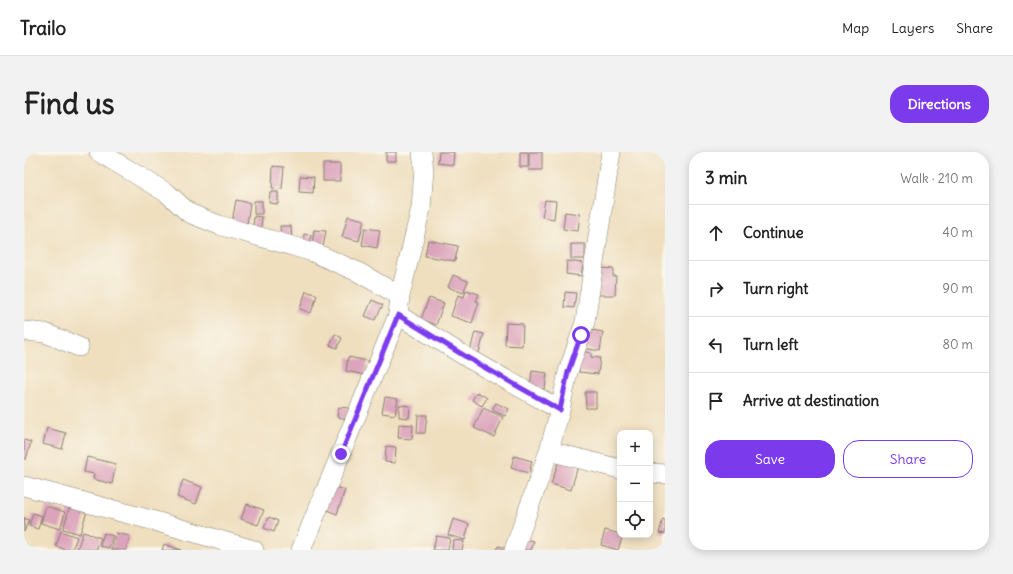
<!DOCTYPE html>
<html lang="en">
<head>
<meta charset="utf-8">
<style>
	:root { --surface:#fff; --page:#f2f2f2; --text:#222; --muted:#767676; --line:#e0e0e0; --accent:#7c3aed }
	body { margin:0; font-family:Delius,sans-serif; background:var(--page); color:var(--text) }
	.controls { position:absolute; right:12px; bottom:12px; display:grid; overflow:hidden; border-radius:8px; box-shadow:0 2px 10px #0003 }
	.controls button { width:36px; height:36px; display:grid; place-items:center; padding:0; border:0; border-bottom:1px solid var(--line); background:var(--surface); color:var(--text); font:20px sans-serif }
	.stop { position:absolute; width:12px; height:12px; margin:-9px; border:3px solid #7c3aed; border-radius:50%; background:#fff }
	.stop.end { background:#7c3aed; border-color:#fff; box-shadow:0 1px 4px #0008 }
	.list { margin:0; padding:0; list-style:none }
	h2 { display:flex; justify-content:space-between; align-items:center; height:52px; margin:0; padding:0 16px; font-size:17px }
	h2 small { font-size:13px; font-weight:400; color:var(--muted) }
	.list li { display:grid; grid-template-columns:26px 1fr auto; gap:12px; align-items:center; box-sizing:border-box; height:56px; padding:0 16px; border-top:1px solid var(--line) }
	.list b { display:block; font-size:15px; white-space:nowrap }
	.list em { font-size:13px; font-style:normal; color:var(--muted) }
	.actions { display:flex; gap:8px; padding:12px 16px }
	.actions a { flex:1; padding:9px 0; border:1px solid var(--accent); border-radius:16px; text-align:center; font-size:14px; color:var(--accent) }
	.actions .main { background:var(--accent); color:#fff }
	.icon { flex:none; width:22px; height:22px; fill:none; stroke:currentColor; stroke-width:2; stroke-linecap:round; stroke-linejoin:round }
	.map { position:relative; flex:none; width:641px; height:398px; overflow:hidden; border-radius:16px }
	header { display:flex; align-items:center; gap:24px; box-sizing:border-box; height:56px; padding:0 20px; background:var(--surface); border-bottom:1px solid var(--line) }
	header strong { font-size:19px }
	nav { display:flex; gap:22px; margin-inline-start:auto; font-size:14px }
	.intro { display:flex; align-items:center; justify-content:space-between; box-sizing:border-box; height:96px; padding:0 24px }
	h1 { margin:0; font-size:28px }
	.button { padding:10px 18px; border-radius:16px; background:var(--accent); color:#fff; font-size:14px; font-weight:700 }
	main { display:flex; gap:24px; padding:0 24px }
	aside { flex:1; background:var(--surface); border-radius:16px; box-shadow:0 2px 10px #0003 }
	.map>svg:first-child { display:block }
</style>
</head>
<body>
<header>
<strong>Trailo</strong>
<nav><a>Map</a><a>Layers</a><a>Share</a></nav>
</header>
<div class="intro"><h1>Find us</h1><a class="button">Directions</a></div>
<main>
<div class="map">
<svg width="641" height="398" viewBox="0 0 641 398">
	<rect width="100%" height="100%" fill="#fbf7ec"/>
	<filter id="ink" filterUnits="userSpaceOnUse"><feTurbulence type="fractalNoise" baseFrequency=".025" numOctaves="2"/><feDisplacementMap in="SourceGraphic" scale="8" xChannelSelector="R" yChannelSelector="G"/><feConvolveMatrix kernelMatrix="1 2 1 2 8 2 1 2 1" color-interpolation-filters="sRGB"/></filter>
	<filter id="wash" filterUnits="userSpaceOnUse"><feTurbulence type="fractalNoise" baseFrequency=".012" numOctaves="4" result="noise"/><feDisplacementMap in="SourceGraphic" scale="16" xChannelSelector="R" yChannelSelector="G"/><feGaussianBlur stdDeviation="0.9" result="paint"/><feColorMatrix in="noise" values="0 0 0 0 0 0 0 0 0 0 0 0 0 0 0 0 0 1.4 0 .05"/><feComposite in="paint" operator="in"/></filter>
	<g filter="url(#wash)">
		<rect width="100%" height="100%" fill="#efdfbf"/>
		<g id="blocks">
			<path fill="#dca4bc" d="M362 0H372V9H362Z
				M415 0H430L429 13 414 11Z
				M496 0H504V15H496Z
				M505 0H518V18H505Z
				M299 12H316V29H299Z
				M249 14 260 15 258 37 248 36Z
				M276 24 290 25 289 41 275 40Z
				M246 40H254V52L245 51Z
				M212 48 226 51 223 73 208 70Z
				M521 48 532 49 530 67 518 65Z
				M230 49H238V62H230Z
				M541 60 556 62 554 79 539 77Z
				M230 64 238 65 237 76 229 75Z
				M324 64 340 68 335 89 318 85Z
				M256 74H267L268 88H257Z
				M341 76 356 78 353 96 338 93Z
				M290 78 302 79 299 95 288 93Z
				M280 82 287 83 285 94H279Z
				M404 88 434 94 431 109 401 104Z
				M547 92H561V107H547Z
				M543 109 559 111 557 124 542 122Z
				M577 116 589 117V124H592L591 143H574Z
				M429 123 444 129 439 141 424 135Z
				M442 138 455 142 452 149 455 150 448 171 427 164 434 143 440 145Z
				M282 139 293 143 287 161 276 157Z
				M541 140 552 141 550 156 540 155Z
				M405 146 420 151 412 173 397 167Z
				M348 148 359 153 351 168 341 164Z
				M482 171 499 172 498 194 481 193Z
				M562 177 579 180 576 199 559 196Z
				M451 180 460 182 455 201 446 199Z
				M311 182 318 186 313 196 306 193Z
				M557 199 567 201V205L576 206 574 222 555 220Z
				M324 205 344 209 341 223 322 219Z
				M508 219 523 221 521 237 506 235Z
				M453 240 463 246 458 254 448 248Z
				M561 240H572V256H562Z
				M361 245 374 247 371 263 358 261Z
				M472 251 485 257 481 264 468 258Z
				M375 253 386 254 385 266 375 265Z
				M315 255 325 256 323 267 313 265Z
				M459 256 479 265 470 285 450 276Z
				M394 263H403L401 281H393Z
				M375 272 389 273 388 287 374 286Z
				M23 276 42 281 38 297 19 292Z
				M0 288 7 290 2 307H0Z
				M362 294 372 295 371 311 361 310Z
				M490 304 508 309 505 321 487 316Z
				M63 305 92 312 88 332 69 327 70 322 60 320Z
				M535 308 554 314 547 338 527 332Z
				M159 328 178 335 172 352 153 345Z
				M308 334 321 338 313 362 300 357Z
				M223 352 240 358 234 373 217 367Z
				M22 354 41 360 36 377 17 371Z
				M46 354 63 359 56 382 39 377Z
				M9 361 18 364 14 377 5 374Z
				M245 365 254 369 250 380 240 376Z
				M0 366 5 368 0 380Z
				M429 367 445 372 441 388 424 383Z
				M639 367 641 368V382L635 381Z
				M581 378 599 383 594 398 577 393Z
				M37 379 53 385 48 398H42L32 394Z
				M59 380 77 386 72 398H53Z
				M80 381 89 384 85 396 76 394Z
				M92 381 106 384 102 398H87Z
				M412 384 426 386 424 398H409Z
				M489 384 510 389 507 398H472L474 394 486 397Z
				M429 388 440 389 438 398H428Z
				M140 392 157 398H138Z"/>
		</g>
	</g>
	<g filter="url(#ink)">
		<use href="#blocks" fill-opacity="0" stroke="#867e6e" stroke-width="1"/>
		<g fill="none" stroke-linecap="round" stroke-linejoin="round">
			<g stroke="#867e6e" stroke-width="20">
				<path id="minor" d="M75 0 143 41 165 61 195 73 289 100 334 120 376 144
					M374 163 444 206 536 258
					M0 179 21 181 55 195
					M525 299 596 317
					M626 321 641 322
					M0 334 127 368 230 398
					M277 398 374 163 376 144 397 56 400 18 398 0
					M490 398 525 299 536 258 544 220 561 170 587 0"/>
			</g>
			<use href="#minor" stroke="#fff" stroke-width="19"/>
		</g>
	</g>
	<g fill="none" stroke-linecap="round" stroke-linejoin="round" filter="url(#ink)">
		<path stroke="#7c3aed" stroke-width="5" d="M317 302 374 163 444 206 536 258 544 220 557 183"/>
	</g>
</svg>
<div class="controls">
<button>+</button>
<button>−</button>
<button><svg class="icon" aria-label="locate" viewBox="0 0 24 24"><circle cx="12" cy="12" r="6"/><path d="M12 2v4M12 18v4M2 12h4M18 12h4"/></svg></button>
</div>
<div class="stop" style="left:557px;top:183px"></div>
<div class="stop end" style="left:317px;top:302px"></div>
</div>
<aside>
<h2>3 min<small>Walk · 210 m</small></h2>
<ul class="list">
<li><svg class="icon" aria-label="ahead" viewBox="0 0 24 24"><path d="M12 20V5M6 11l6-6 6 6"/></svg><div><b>Continue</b></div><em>40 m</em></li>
<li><svg class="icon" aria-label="right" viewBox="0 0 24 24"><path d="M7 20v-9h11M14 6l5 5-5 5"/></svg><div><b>Turn right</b></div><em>90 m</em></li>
<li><svg class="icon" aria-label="left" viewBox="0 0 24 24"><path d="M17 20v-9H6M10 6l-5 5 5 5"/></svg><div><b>Turn left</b></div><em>80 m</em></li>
<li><svg class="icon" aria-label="arrive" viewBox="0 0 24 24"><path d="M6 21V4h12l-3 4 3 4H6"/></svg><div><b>Arrive at destination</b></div></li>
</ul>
<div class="actions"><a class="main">Save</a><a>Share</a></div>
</aside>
</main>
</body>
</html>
